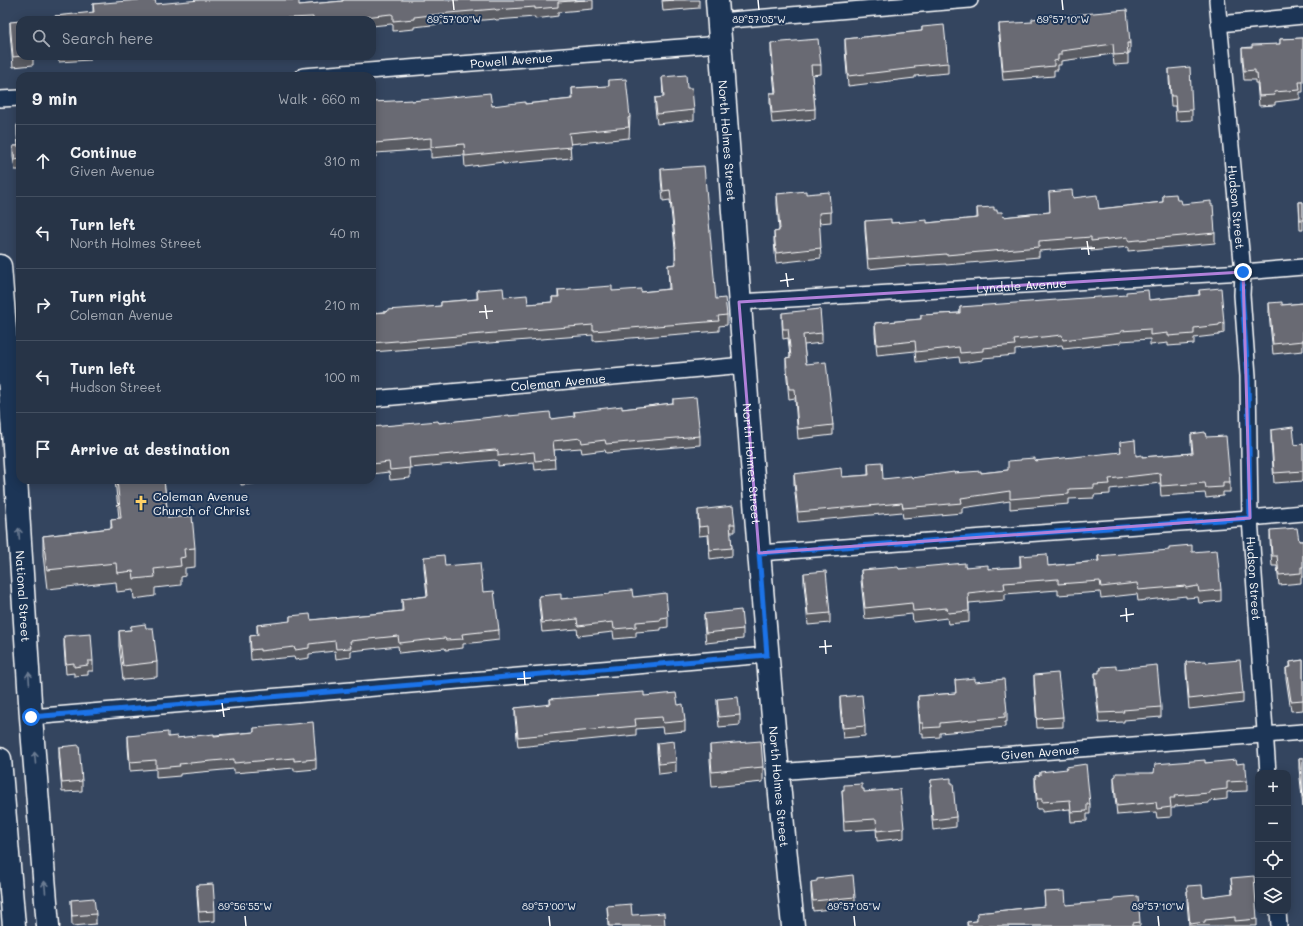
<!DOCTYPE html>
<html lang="en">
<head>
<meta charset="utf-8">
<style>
	:root { --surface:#273447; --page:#2f3c4e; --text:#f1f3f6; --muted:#a4aab4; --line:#434f60 }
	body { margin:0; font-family:Mali,sans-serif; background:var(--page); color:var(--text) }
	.controls { position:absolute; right:12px; bottom:12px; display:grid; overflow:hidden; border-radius:8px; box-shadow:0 2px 10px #0003 }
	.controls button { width:36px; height:36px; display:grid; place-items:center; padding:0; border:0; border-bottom:1px solid var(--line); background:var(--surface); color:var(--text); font:20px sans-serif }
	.stop { position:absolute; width:12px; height:12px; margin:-9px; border:3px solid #1a73e8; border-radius:50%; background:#fff }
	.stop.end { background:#1a73e8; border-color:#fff; box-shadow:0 1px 4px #0008 }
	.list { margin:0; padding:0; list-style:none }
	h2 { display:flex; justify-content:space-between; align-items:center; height:52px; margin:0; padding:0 16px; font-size:17px }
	h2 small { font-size:13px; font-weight:400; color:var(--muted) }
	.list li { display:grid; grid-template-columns:26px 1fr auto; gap:12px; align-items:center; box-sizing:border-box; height:72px; padding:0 16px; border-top:1px solid var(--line) }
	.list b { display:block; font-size:15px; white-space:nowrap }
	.list p { margin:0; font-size:13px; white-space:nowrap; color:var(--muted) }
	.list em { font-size:13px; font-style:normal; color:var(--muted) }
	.icon { flex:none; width:22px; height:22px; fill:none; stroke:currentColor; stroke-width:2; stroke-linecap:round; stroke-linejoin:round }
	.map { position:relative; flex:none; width:1303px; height:926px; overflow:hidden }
	.search { position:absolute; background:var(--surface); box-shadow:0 2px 10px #0003; left:16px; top:16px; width:360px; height:44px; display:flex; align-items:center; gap:10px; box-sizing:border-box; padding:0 14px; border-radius:12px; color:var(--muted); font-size:15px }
	.panel { position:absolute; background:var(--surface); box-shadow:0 2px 10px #0003; left:16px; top:72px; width:360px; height:412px; border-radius:12px }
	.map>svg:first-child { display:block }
</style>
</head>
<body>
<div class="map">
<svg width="1303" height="926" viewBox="0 0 1303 926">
	<rect width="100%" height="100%" fill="#34455f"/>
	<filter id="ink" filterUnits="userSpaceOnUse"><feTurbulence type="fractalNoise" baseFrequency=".025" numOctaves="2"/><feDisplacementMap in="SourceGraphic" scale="8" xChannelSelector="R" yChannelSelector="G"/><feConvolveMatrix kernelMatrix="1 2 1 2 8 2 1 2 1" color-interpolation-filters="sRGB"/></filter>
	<g filter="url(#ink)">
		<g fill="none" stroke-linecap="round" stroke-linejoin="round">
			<g stroke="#fff" stroke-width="18">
				<g id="street">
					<path id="s1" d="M1217 0 1243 272 1242 295 1248 376 1250 518 1268 773"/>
					<path d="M719 21 970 0"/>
					<path d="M1219 24 1303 16"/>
					<path id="s2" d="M303 76 720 44"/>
					<path d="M0 99 20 98"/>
					<path id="s3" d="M739 302 1243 272 1303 267"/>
					<path id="s4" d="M372 399 744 365"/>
					<path d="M759 553 1250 518 1303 513"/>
					<path d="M31 717 767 655"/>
					<path id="s5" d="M777 772 1303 732"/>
					<path d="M1278 911 1279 926"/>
				</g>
			</g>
			<g stroke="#fff" stroke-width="25">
				<g id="secondary">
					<path id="s6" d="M717 0C741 309 761 618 793 926"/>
					<path id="s7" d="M0 266 13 431 31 717 48 926"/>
					<path d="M0 759 14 926"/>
				</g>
			</g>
			<use href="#street" stroke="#1d3557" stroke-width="15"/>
			<use href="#secondary" stroke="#1d3557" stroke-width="22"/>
		</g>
		<path fill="#5a5b63" stroke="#fff" d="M342 0H593V9L558 12V16L535 19V17L496 20 495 19 449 23 414 27V29L393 31V25L391 24 372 26V20H55V16L93 13V4H156L299 5 342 1Z
			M662 0H699V8L663 11Z
			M10 22 20 56H33V65L13 67 10 32Z
			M999 24 1130 43V53H1128V64L1114 65 1113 54 1061 61V65H1058V70H1054V76L1003 80 999 34Z
			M922 27 948 63V73L915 76V78L848 86 845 49V39L922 31Z
			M1303 38V92H1300V99L1275 102V105L1259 106 1257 83H1255V80H1244L1242 58V48L1280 44V39Z
			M771 43 821 65V74L812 75 815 109V119L772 123 770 103V93H775L771 52Z
			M58 56H90V60L59 62Z
			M1169 69 1192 110V120L1176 121 1175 106H1171L1169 79Z
			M662 77 687 88 694 110V120L657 124 655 108V98L663 97Z
			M609 80 630 117 629 138 570 144 571 158 503 164V162L465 167 464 155 431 158V149L376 153V157L372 158V102L412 101 492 106 525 104 572 99V88L609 86Z
			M20 124V170H15L13 157V146H18L17 135V125Z
			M661 169 716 299 727 315V325L719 326V331L593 341V335L372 352V313L441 306V302L477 299V290L528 304 552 302V297H558V290L641 292 669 289 668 265 675 264V248L670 200 663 201 661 179Z
			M1049 192 1073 198 1099 209 1163 202V195L1177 200 1215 233V243L1128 251V247L1091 251V247L1039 251V257L946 265V264L909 266V265L868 269 865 231V221L891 223H927L977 218V208L994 210 1003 217 1050 212Z
			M777 194H806L831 212V222L819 223 821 258 776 263 774 241V232L779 231V229L777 204Z
			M1299 202H1303V230H1300Z
			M1199 290 1224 323V333L1219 334V335L1194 338V344L1168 346V343L1150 345V339L1121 341V343L1063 349 1062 345 1015 350V355L983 358V360L960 363 959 357 916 362 915 351 877 355 875 333V323L921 319V315L960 313V307L1149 300 1199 295Z
			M1269 303 1282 305 1303 303V351L1273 354 1269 313Z
			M782 313 822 333V343L804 345 806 364 833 425V435L798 439 795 398 789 399 786 368V358L790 357 788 338 783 339 782 323Z
			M673 399 700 436V445L606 453 605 450 582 453 581 448 554 450 555 468 535 470 534 462 498 466V461L495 460 410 468V478L390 480 389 472 372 474V427L439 423 509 416 551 419 574 417V412L622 409 673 403Z
			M1271 430 1295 445 1303 444V481L1274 483 1271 440Z
			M1191 434 1206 437 1230 482V492H1223V496L1206 498 1205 493 1161 496 1160 483 1110 489V494L1094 495V498L1069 499V504L1010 509V501L962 508V513L903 518 902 512 798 522 794 483V474L842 477 868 475V463L883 479 912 478 954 473H981L1008 470 1035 461 1121 453 1120 442 1136 456 1142 457 1192 453 1191 443Z
			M115 480H164L168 518 195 548V567L185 568V576L181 577V585L155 588V596L134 599 133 590 117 592 116 582 47 589 43 555V536L111 528V519L119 518Z
			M241 480H290L241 485Z
			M698 510 735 524V532H730L732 548V556L710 559 708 535 699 536 698 519Z
			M1270 530 1299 541H1303V577H1301V583L1279 585 1277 566H1272L1270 540Z
			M1192 552 1221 590V601L1199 603 1198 597 1186 598V596L1138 601 1137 594 1101 598 1100 592 1058 595V590L1005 594V600L969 603V622L948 624 947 618 913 622 912 614 865 619 861 580V570L899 569 965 567 988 569 1020 567V556L1048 566 1098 561V556Z
			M424 557 445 566 483 592 499 630V640L463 644V648L446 650 445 648 399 653 398 646 351 651V657L336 659 335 651 309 654V658L295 660 294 657 260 660V659L251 660 250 646V636L257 635V625L290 622V616L311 620 402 611V599L427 596 424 567Z
			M804 573 830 613V623L808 625 804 583Z
			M539 596 561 599 633 597 668 617V627L661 628V630L636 632V637L614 639 613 632 578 636 577 629 542 632 539 606Z
			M704 614 743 629V639L706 643 704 624Z
			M131 626 146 628 157 662V677L123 680 119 646V631L131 630Z
			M64 636 93 661V671H88V675L74 676V673L66 674 64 646Z
			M1303 660V710L1291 711 1286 678V668L1290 667V662Z
			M1186 662 1206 663 1243 693V703L1189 709 1186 672Z
			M1101 667 1116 669 1161 707V717L1124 720V722L1099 723 1095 683V673H1099L1101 670Z
			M1034 675 1063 717V727L1037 728 1034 685Z
			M955 680 975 682 1007 712V722H1005V727L940 733V737L923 738V733H920L918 706V696L956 693Z
			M644 696 678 705 685 721V731L663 733 662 727 636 729V735L518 747 515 718V708L550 705V699Z
			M840 697 865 726V736L843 738 840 707Z
			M717 699 740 715V725L719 727 717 709Z
			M254 728 316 759V769L294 771V768L234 773V769L180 774V776L156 778V769L130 771 128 746V736L168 737 177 738 254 732Z
			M657 743 676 762V772L659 774 657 752Z
			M710 745 763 767V782L712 787 710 760Z
			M59 747 82 781V791L62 792 59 757Z
			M1299 758H1303V807L1299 768Z
			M1205 763 1237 764 1244 768 1247 781V791L1227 792V799L1209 801V803L1175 806V808H1171V817L1157 818 1156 812 1117 815 1114 787V777L1154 773Z
			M1040 772 1090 804V814H1087V821L1071 822 1070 809 1042 812V809H1037L1035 786V776L1040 775Z
			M931 780 951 783 956 817V827L933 830 930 796Z
			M862 789 864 792 904 828V838L877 841 876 829 844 831 842 790Z
			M1231 878 1257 919V926H1189L1187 901V891L1203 897 1232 894Z
			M811 882 855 897V906L813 911 811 892Z
			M197 885 215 911V921L199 922 197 895Z
			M1044 892 1066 905 1140 922V926H967V922L977 921V913L1045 906Z
			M71 900 96 914V924L72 926Z
			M607 906 632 915 665 926H608Z"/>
		<path fill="#696a73" stroke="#fff" d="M139 0H155L156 4 200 0H299V5L343 1V0H586L558 2V7L535 9V7L496 10 495 9 449 13 414 17V19L393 21V15L391 14 365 17V20H313V17L265 19V20H56L55 16 94 12 93 4Z
			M663 0H674L663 1Z
			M1127 10 1130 43H1127L1128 54 1114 55 1113 44 1061 51V55H1058V60L1054 61V66L1003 71 999 24 1032 22V19L1060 16Z
			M20 21V56H22L13 57 10 22Z
			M944 25 948 63 914 66 915 68 848 76 845 39 922 31V27Z
			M1303 38V82H1299L1300 90 1274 92 1275 95 1259 96 1257 73H1255V70L1244 71 1242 48H1252V45L1280 44V39Z
			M818 39 821 65H811L815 109 772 113 770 93H776L771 43Z
			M1190 67 1192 110 1176 111 1175 96H1171L1169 69Z
			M686 75 687 88H692L694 110 657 114 655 98 664 97 662 77Z
			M626 79 630 117 628 118 629 127 569 133 571 147 503 153V152L465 156 464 144 431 147V138L375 143 376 147H372V102L412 100V101L490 93 492 106 525 102V104L573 99 572 88 609 86V80Z
			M20 124V159L15 160 13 146H19L17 125Z
			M704 166 716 299 725 298 727 315 718 316 719 321 593 331V325L372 343V313L387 312V310L441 306V302L478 299 477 290 503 288 504 297 527 295 528 304 553 302 552 297H559L558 290 612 286V291L641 289V292L670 289 668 265 676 264 675 248H676L670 190 663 191 661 169Z
			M1072 190 1073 198 1097 195 1099 209 1163 202V195L1176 194 1177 200H1181L1182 204 1211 201V205H1213L1215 233 1128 241V237L1091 241V237L1039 241V247L946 255V254L909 257V256L868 259 865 221 891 219V223L927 220V223L978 218 977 208 994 207V210H997V212H1002L1003 217 1050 212 1049 192Z
			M806 191V194L829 192 831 212 819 213 821 248 776 253 774 232 779 231V229H780L777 194Z
			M1299 202H1303V220H1300Z
			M1221 288 1224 323 1219 324V325L1194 328V334L1168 336V333L1150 335V329L1121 331V333L1063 340 1062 335 1014 340 1015 345 983 348V351L960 353 959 347 916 352 915 341 877 345 875 323 921 319V315L960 313V307L1126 295V292L1148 290 1149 300 1200 295 1199 290Z
			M1282 302V305L1303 303V341L1273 344 1269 303Z
			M820 309 822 333 803 335 806 364 826 362 833 425 798 429 795 389H789L786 358 791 357 788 329H783L782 313Z
			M696 397 700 436 606 444 605 440 582 443 581 438 553 441 555 459 535 461 534 452 498 456V451L495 450 409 458 410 468 390 470 389 462 372 464V427L438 421 439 423 509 415V416L550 412 551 419 575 416 574 412 622 406V409L673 403V399Z
			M1293 427 1295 445 1303 444V471L1274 473 1271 430Z
			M1205 432 1206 437 1226 436 1230 482H1223V487L1206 488 1205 483 1161 486 1160 473 1109 479 1110 484 1094 485V488L1069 489V494L1010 499V491L961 498 962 503 903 508 902 503 798 512 794 474 841 468 842 477 869 475 868 463 882 462 883 479 911 476 912 478 954 472V473L981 471V473L1008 470V461L1021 460V459L1035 458V461L1121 452 1120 442 1135 440 1136 456 1142 455V457L1193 453 1191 434Z
			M117 480H164L168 518 192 516 195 548 184 549 185 557 180 558 181 566 154 569 155 577 134 579 133 571 117 573 116 563 47 570 43 536 112 528 111 519 121 518Z
			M733 506 735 524H730L732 548 710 550 708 526 699 527 698 510Z
			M1297 528 1299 541H1303V567H1301V573L1279 575 1277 556H1272L1270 530Z
			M1192 545V552L1217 550 1221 590 1199 592 1198 586 1186 588V586L1138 590 1137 583 1101 587 1100 581 1058 584V579L1004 583 1005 589 968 593 969 611 948 613 947 608 913 611 912 603 865 608 861 570 898 567 899 569 965 563V567L988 565V569L1021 567 1020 556 1047 554 1048 566 1099 561 1098 556 1169 550V547Z
			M444 555 445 566 480 563 483 592 494 591 499 630 462 634 463 639 446 640 445 638 399 643 398 636 350 641 351 648 336 649 335 641 309 644V648L295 650 294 647 260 651V649L251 650 250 636 258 635 257 625 290 621V616L310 614 311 620 403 611 402 599 428 596 424 557Z
			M826 571 830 613 808 615 804 573Z
			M632 590 633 597 666 593 668 617 661 618V620L636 622V627L614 629 613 622 578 626 577 619 542 623 539 596 561 594V599L610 594V592Z
			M741 610 743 629 706 633 704 614Z
			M145 624 146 628H153L157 662 123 666 119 631 131 630V626Z
			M91 634 93 661H88V665L74 667V663L66 664 64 636Z
			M1240 660 1243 693 1189 699 1186 662 1206 661V663Z
			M1303 660V700L1291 701 1286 668 1291 667 1290 662Z
			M1157 665 1161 707 1123 710 1124 712 1099 713 1095 673H1099V670H1101V667L1116 666V669Z
			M1058 673 1063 717 1037 719 1034 675Z
			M975 678V682L1004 679 1007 712H1005V717L940 723V727L923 728V723H920L918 696 956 693 955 680Z
			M644 692V696L676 693 678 705 683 704 685 721 663 723 662 717 635 719 636 726 518 737 515 708 551 704 550 699Z
			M862 695 865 726 843 728 840 697Z
			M738 697 740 715 719 717 717 699Z
			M313 722 316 759 294 761V758L234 763V759L179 764 180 766 156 768V760L130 762 128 736 168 732V737L177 736V738L214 734V736L254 732V728Z
			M674 741 676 762 659 764 657 743Z
			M761 741 763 767 712 772 710 745Z
			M79 745 82 781 62 783 59 747Z
			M1299 758H1303V797Z
			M1205 760V763L1236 760 1237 764 1244 763V768H1246L1247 781 1227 782V789L1209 791V793L1174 796 1175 798H1170L1171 807 1157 809 1156 802 1117 806 1114 777 1116 776V773H1154L1155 764Z
			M1086 764 1090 804H1087V811L1071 812 1070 800 1042 802V799H1037L1035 776 1040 775V772L1067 769 1066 767Z
			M951 778V783H953L956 817 933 820 930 786H931V780Z
			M862 784V789H864V792L900 789 904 828 877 831 876 819 844 821 842 790H844V785Z
			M853 875 855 897 813 901 811 882 817 881V879Z
			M1254 876 1257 919 1235 921V917L1205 920V922L1190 924 1187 891H1188L1187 886 1202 885 1203 897 1233 893 1231 878Z
			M213 884 215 911 199 912 197 885Z
			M1065 891 1066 905 1114 901V898L1138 896 1140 922 1133 923V926H968L967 922 977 921V913L1045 906 1044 892Z
			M94 898 96 914 72 916 71 900Z
			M631 904 632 915H633L664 913 665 926H609L607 906Z"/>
		<defs><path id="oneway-shaft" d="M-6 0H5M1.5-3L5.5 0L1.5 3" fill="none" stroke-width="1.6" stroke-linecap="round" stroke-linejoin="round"/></defs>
		<g stroke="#6c7c92">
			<use href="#oneway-shaft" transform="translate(19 534) rotate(-94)"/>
			<use href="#oneway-shaft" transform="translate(29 678) rotate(-94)"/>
			<use href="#oneway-shaft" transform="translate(35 758) rotate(-95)"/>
			<use href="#oneway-shaft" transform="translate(45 887) rotate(-95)"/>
		</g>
	</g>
	<g fill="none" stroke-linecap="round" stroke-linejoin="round" filter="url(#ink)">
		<path stroke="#1a73e8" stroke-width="5" d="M31 717 767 655 759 553 1250 518 1248 376 1242 294 1243 272"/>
	</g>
	<path fill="none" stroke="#b080d9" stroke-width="3" stroke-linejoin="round" d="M1243 272 1250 518 759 553 739 302Z"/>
	<path fill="none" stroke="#fff" stroke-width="1.5" d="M453 0 454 10M758 0 759 10M1062 0 1063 10M1087 241 1089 255M1081 249 1095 248M786 273 788 287M780 281 794 279M485 305 487 319M479 312 493 311M1126 608 1127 622M1120 616 1134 614M825 640 826 654M819 647 832 646M524 671 525 685M517 679 531 678M222 703 224 717M216 711 230 709M245 916 246 926M549 916 550 926M854 916 855 926M1158 916 1159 926"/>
	<defs>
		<g id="church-bare" transform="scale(1.2)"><path d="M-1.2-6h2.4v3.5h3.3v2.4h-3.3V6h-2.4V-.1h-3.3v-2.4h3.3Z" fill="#ffd166" stroke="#1d3557" stroke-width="2.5" paint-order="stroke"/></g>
	</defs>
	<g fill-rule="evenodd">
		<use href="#church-bare" x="141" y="503"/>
	</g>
	<g text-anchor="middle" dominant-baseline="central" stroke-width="4" stroke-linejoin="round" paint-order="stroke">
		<g font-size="12" fill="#fff" stroke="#1d3557">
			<text stroke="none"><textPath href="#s2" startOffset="209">Powell Avenue</textPath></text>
			<text stroke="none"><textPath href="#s6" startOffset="141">North Holmes Street</textPath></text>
			<text stroke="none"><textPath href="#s1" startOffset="208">Hudson Street</textPath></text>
			<text stroke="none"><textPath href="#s3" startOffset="283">Lyndale Avenue</textPath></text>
			<text stroke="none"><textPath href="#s4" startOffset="187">Coleman Avenue</textPath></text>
			<text stroke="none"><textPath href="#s6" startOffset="465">North Holmes Street</textPath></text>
			<text stroke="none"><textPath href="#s1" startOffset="580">Hudson Street</textPath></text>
			<text stroke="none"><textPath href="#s7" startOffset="331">National Street</textPath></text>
			<text stroke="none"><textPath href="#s5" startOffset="264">Given Avenue</textPath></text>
			<text stroke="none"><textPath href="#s6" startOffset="789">North Holmes Street</textPath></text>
		</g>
		<g font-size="12" fill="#fff" stroke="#1d3557" text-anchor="start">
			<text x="153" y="496">Coleman Avenue<tspan x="153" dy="14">Church of Christ</tspan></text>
		</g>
	</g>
	<g font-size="10" text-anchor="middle" fill="#fff" stroke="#1d3557" stroke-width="4" stroke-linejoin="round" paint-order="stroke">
		<text x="454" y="23">89°57'00"W</text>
		<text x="759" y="23">89°57'05"W</text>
		<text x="1063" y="23">89°57'10"W</text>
		<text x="245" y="910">89°56'55"W</text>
		<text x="549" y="910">89°57'00"W</text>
		<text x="854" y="910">89°57'05"W</text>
		<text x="1158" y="910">89°57'10"W</text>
	</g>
</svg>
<div class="controls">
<button>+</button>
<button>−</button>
<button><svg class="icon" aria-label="locate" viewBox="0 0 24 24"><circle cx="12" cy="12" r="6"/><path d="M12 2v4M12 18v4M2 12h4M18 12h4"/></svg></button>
<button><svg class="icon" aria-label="layers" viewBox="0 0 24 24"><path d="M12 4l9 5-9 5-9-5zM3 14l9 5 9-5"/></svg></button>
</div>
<div class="stop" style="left:31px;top:717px"></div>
<div class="stop end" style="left:1243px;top:272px"></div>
<div class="search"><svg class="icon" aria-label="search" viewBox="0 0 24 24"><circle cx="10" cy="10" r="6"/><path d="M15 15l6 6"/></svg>Search here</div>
<section class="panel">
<h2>9 min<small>Walk · 660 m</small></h2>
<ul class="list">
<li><svg class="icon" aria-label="ahead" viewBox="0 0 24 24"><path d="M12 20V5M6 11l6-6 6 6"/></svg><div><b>Continue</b><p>Given Avenue</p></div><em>310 m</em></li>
<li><svg class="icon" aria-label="left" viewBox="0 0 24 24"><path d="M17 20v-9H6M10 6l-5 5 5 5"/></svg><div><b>Turn left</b><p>North Holmes Street</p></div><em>40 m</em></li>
<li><svg class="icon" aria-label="right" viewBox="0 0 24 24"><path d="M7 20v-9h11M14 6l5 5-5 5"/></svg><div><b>Turn right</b><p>Coleman Avenue</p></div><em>210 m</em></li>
<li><svg class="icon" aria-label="left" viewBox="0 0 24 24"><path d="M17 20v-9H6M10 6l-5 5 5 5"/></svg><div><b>Turn left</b><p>Hudson Street</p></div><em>100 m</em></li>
<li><svg class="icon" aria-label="arrive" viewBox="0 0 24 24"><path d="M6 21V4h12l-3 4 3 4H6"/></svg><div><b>Arrive at destination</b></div></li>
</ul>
</section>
</div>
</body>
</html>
